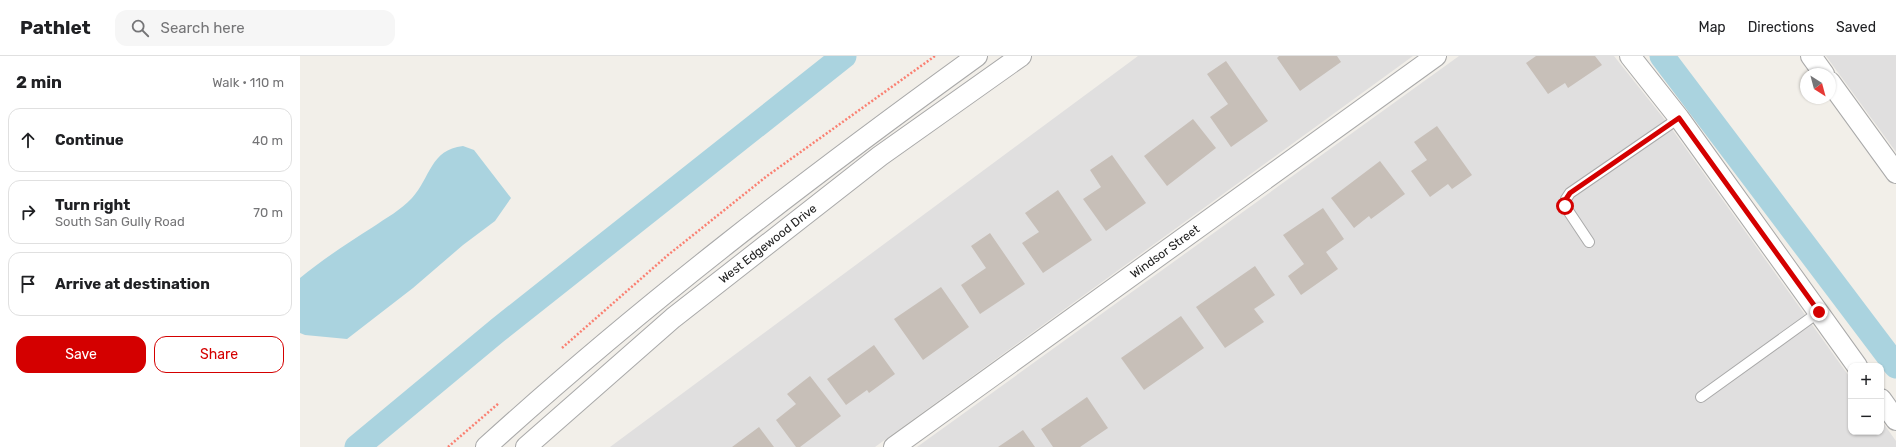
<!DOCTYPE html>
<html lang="en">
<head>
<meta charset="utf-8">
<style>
	:root { --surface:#fff; --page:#f6f6f6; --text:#202124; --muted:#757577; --line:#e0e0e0; --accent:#d40000 }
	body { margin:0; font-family:Rubik,sans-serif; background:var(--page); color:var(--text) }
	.controls { position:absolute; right:12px; bottom:12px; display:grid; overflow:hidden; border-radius:8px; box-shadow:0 1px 3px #0004 }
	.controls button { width:36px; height:36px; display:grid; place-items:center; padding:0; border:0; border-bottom:1px solid var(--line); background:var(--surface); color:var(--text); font:20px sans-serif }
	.compass { position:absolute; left:1500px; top:12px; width:36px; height:36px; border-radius:50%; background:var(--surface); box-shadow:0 1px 3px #0004; rotate:144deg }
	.stop { position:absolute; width:12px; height:12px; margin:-9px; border:3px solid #d40000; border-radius:50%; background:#fff }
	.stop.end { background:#d40000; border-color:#fff; box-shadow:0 1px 4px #0008 }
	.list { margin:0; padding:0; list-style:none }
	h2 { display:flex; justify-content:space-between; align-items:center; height:52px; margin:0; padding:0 16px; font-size:17px }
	h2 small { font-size:13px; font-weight:400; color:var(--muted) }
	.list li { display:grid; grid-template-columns:26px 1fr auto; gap:12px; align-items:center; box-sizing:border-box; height:64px; margin:0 8px 8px; padding:0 8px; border:1px solid var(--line); border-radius:12px }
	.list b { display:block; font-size:15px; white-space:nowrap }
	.list p { margin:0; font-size:13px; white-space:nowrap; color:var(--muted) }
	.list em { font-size:13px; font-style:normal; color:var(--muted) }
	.actions { display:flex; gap:8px; padding:12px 16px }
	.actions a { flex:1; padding:9px 0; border:1px solid var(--accent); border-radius:12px; text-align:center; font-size:14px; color:var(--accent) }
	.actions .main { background:var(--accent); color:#fff }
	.icon { flex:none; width:22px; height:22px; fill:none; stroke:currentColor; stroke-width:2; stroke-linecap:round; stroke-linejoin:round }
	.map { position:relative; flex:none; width:1596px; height:391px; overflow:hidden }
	header { display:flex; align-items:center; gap:24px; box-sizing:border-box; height:56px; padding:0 20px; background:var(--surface); border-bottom:1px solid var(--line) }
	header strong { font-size:19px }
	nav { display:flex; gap:22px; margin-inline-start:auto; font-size:14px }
	.search { width:280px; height:36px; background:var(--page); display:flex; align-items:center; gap:10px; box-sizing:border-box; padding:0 14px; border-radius:12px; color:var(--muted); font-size:15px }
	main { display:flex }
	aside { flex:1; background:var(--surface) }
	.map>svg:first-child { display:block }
</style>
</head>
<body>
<header>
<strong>Pathlet</strong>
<div class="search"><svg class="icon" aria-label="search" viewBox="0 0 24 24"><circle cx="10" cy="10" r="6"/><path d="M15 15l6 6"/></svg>Search here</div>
<nav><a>Map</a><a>Directions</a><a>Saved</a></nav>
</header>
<main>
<aside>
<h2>2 min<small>Walk · 110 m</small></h2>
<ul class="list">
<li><svg class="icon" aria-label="ahead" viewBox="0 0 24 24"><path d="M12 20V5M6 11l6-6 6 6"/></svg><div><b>Continue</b></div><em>40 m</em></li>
<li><svg class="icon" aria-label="right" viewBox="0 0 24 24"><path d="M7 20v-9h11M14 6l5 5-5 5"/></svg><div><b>Turn right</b><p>South San Gully Road</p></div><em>70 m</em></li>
<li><svg class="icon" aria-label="arrive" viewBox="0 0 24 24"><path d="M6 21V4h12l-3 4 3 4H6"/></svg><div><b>Arrive at destination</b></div></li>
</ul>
<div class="actions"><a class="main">Save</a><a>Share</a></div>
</aside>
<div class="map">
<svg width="1596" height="391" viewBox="0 0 1596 391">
	<rect width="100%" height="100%" fill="#f2efe9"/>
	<path fill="#e0dfdf" d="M838 0H1113L575 391H310Z
		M1159 0H1314L1369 69 1551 323V376H1581V364L1596 385V391H617Z
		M1526 0H1596V96Z"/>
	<path fill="#aad3df" d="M163 90 174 94 211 142 195 165 163 189 113 232 47 283 5 279 0 277V222C23 203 48 187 73 171 86 162 101 154 112 142 131 121 130 94 163 90Z"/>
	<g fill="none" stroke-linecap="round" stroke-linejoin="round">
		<path stroke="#aad3df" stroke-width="25" d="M1362 0 1596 310
			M57 391 198 274 544 0"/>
	</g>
	<path fill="#c7bfb8" d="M979 0H1037L1041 6 1000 35 977 2Z
		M1236 0H1295L1302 9 1268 32 1265 27 1248 38 1226 7Z
		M926 5 968 65 931 91 910 61 928 48 907 18Z
		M893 63 916 92 867 130 844 100Z
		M1137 70 1172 119 1152 133 1148 128 1130 141 1111 115 1127 104 1114 86Z
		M812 99 846 147 806 175 783 143 801 131 790 114Z
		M1080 105 1105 138 1071 163 1069 160 1054 172 1031 142Z
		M758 134 792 184 743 217 722 187 739 176 725 157Z
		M1023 152 1044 183 1026 196 1038 213 1001 239 988 220 1004 208 983 179Z
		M690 177 725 228 680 258 661 229 686 212 671 190Z
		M955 210 975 239 954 253 964 266 925 292 896 251Z
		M641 231 669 271 623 304 594 263Z
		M881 260 904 292 844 334 821 302Z
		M574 289 595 318 569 337 567 334 546 349 527 323Z
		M510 320 541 360 500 391H496L476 364 496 348 487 338Z
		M787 341 808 372 780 391H753L741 373Z
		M459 371 474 391H432Z
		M723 374 735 391H698Z"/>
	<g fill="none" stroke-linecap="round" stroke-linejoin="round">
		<g stroke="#a9a9a9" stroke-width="12">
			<path id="service" d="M1289 186 1265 150 1266 143 1270 137 1379 62
				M1401 341 1519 256"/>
		</g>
		<g stroke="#a9a9a9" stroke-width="22">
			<g id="minor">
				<path d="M1330 0 1379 62 1557 310"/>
				<path d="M1511 0 1524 18"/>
				<path d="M1530 26 1596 117"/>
				<path d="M1581 343 1596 364"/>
				<path d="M186 391C341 250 507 123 677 0"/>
				<path id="s1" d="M226 391 373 262 580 100 721 0"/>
				<path id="s2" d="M594 391 1136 0"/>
			</g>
		</g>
		<path stroke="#fa8072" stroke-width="2.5" stroke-dasharray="2 2" stroke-linecap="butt" d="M262 292 368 199 467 120 635 0
			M148 391 199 347"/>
		<use href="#service" stroke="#fff" stroke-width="10"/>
		<use href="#minor" stroke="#fff" stroke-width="20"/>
	</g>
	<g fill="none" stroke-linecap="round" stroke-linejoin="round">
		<path stroke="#d40000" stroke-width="5" d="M1265 150 1266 143 1270 137 1379 62 1519 256"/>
	</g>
	<g text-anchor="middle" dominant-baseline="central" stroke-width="3.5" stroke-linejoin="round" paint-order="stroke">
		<g font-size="12" fill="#222" stroke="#fff">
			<text stroke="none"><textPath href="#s1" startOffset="316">West Edgewood Drive</textPath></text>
			<text stroke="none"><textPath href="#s2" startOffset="334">Windsor Street</textPath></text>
		</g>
	</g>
</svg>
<div class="controls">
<button>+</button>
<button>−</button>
</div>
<svg class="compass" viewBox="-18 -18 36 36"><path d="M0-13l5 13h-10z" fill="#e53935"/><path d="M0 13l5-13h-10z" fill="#757577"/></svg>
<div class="stop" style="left:1265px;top:150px"></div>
<div class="stop end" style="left:1519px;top:256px"></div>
</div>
</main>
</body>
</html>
